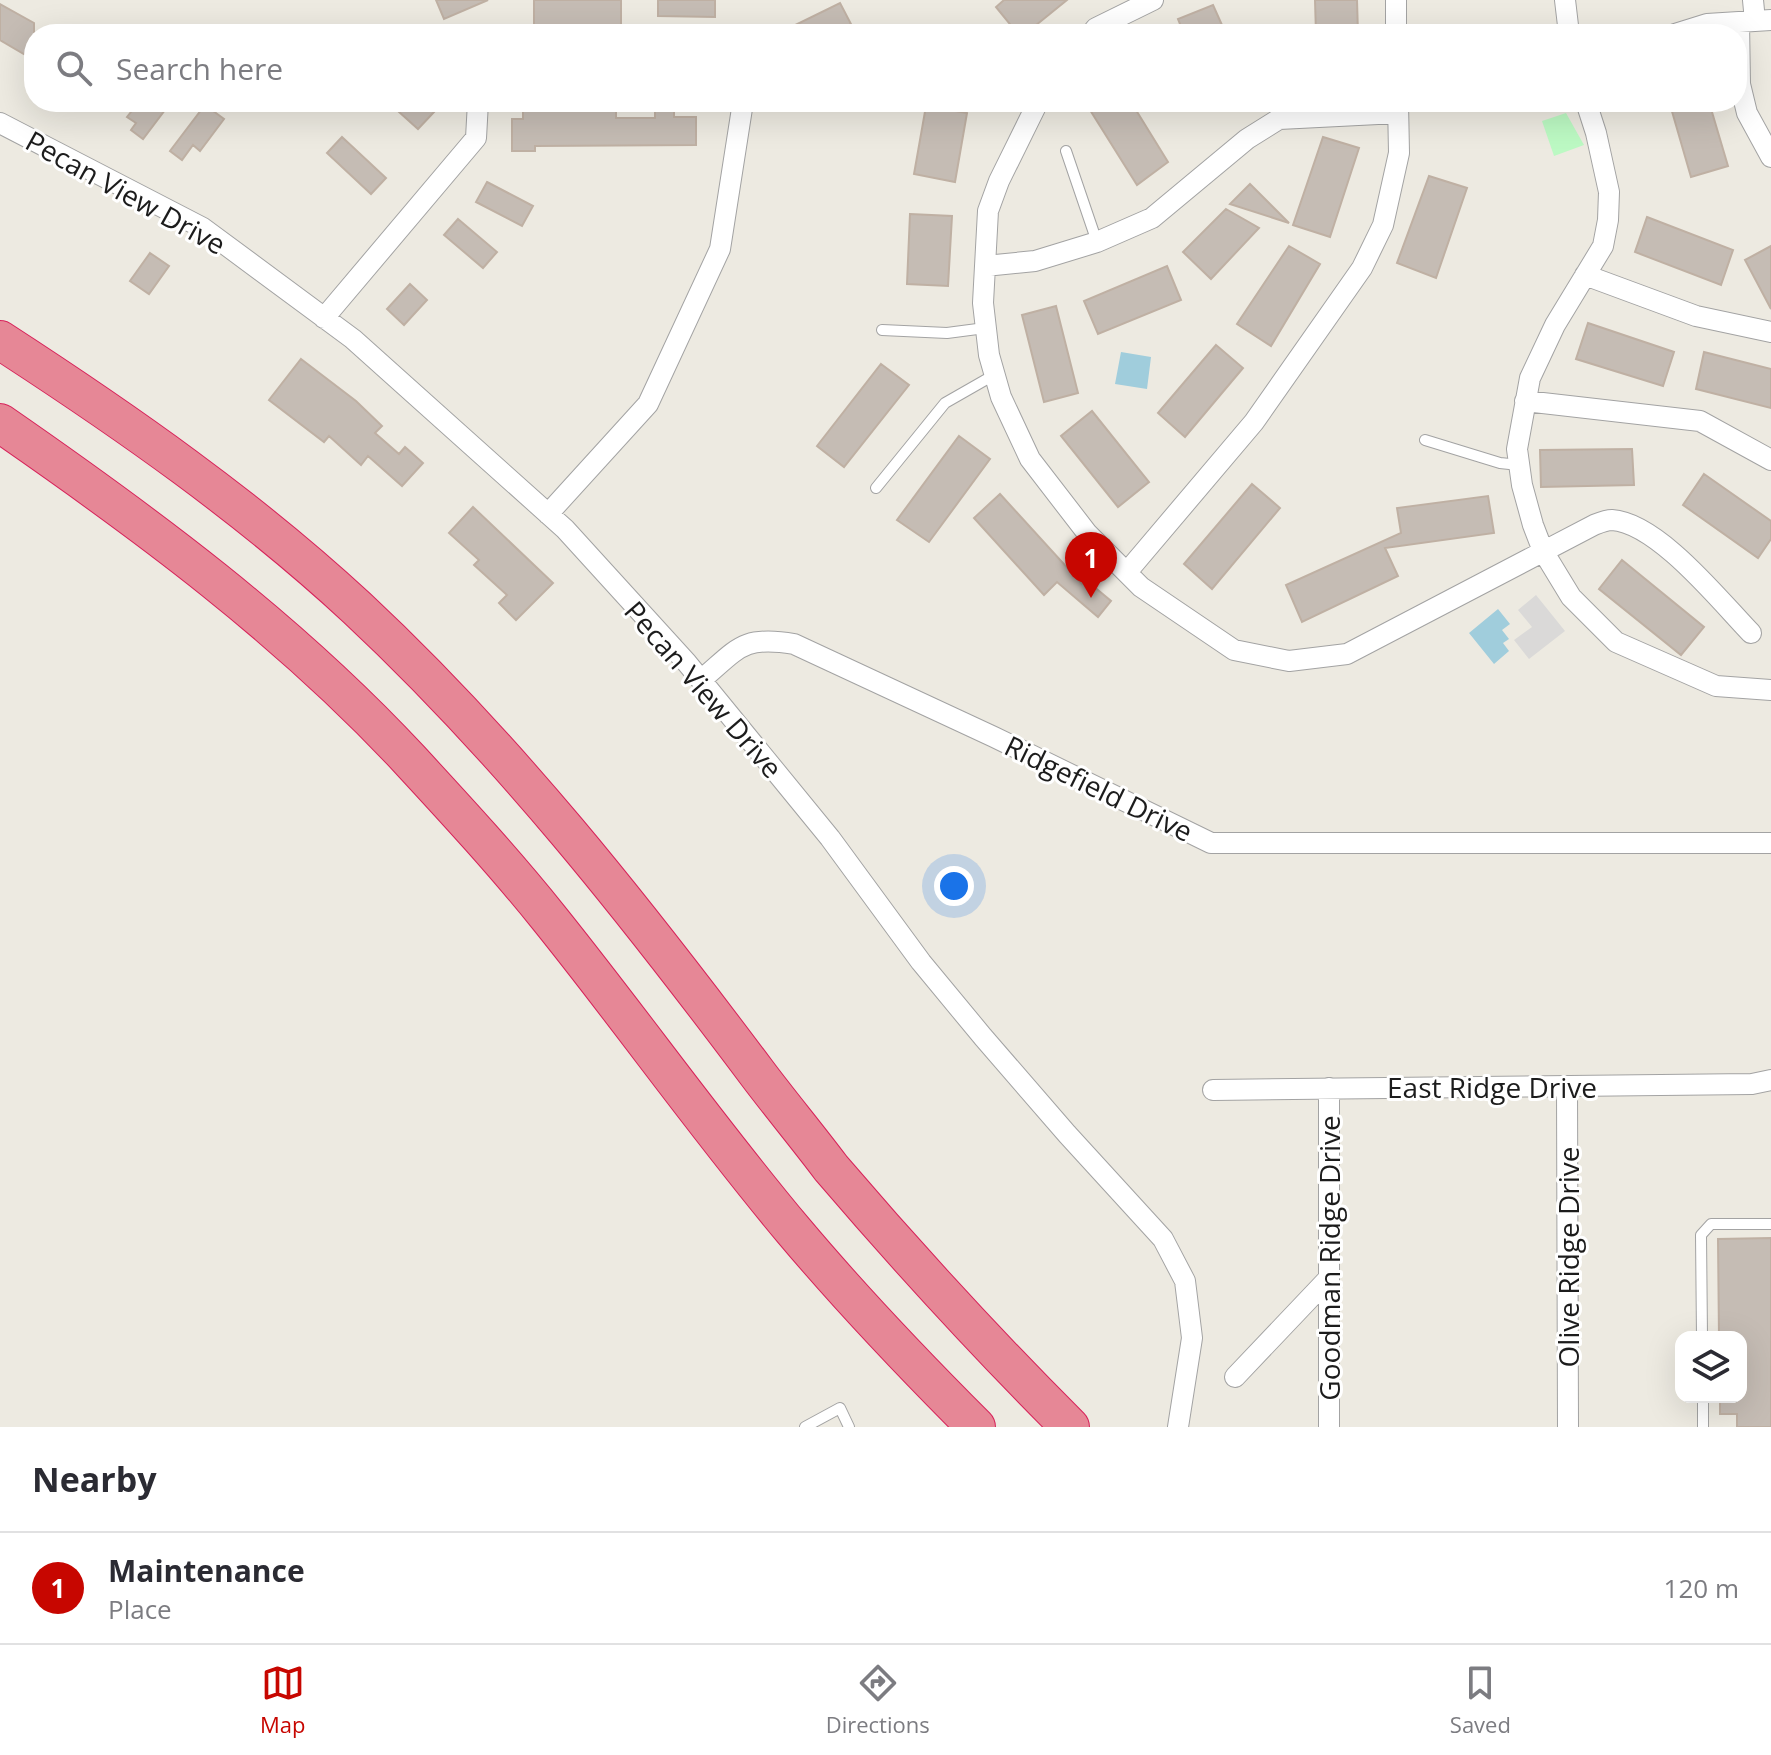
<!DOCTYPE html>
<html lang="en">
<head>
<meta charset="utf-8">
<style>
	:root { --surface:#fff; --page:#f7f7f7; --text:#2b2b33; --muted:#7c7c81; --line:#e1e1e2; --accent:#c70600 }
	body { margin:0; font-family:"Open Sans",sans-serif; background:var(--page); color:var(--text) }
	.controls { position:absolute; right:24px; bottom:24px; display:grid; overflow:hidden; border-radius:16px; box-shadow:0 8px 32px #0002 }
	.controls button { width:72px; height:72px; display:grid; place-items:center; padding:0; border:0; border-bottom:2px solid var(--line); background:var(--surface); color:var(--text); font:40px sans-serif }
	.you { position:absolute; left:954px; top:886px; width:28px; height:28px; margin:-20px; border:6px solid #fff; border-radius:50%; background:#1a73e8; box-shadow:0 0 0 12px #1a73e833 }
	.badge { display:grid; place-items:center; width:52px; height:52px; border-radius:50%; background:var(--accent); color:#fff; font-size:26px; font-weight:700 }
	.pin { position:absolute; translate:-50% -66px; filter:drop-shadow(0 2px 4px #0008) }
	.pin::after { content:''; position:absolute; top:42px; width:28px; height:24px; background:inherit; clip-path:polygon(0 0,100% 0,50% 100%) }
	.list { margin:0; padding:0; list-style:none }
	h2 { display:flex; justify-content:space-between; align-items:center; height:104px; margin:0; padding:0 32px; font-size:34px }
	h2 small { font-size:26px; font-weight:400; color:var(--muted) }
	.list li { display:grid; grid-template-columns:52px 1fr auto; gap:24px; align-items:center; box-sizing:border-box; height:112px; padding:0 32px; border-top:2px solid var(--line) }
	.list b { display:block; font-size:30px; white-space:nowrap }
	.list p { margin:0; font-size:26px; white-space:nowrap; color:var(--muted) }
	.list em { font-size:26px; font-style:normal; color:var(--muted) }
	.icon { flex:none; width:44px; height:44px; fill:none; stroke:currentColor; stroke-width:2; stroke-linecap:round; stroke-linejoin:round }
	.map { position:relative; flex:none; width:1771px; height:1427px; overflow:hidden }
	.search { position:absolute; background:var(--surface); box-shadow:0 8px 32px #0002; left:24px; right:24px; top:24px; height:88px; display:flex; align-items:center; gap:20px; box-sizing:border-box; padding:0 28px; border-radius:32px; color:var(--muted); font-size:30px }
	.sheet { height:216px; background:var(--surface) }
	nav { display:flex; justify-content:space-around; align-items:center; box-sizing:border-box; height:112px; border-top:2px solid var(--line); background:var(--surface); font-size:22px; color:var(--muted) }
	nav a { display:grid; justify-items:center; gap:4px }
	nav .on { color:var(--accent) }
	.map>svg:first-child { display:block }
</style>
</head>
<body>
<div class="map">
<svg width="1771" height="1427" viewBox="0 0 1771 1427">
	<rect width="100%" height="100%" fill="#edeae1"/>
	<path fill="#dad9d8" d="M1536 595 1565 631 1529 659 1514 640 1532 627 1518 610Z"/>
	<path fill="#bcf9c3" d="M1566 113 1584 145 1554 156 1542 121Z"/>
	<path fill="#a0cddc" d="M1121 352 1151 357 1147 389 1115 384Z
		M1498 609 1510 624 1502 630 1509 639 1503 643 1509 651 1494 664 1469 633Z"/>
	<path fill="#c5bcb4" stroke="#bfb0a3" stroke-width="2" d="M436 0H488L444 19Z
		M534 0H621V27L554 26V29H534Z
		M658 0H715V17L658 16Z
		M1004 0H1067L1025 34H1018L996 7Z
		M1315 0H1357L1358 34H1316Z
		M840 3 851 24 832 34H777Z
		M0 4 34 23V60L0 40Z
		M1213 5 1226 34H1184L1178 19Z
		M139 102H171L143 139 131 130 136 123 127 117Z
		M388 102H423L434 112 418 129Z
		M1085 102H1131L1168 162 1137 185Z
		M1692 102H1709L1728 166 1691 177 1671 108Z
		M205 105 224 119 200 151 193 145 182 160 170 151Z
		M926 106 967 113 955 182 914 174Z
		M616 109V118H655V110H674V117H696V145L535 146V151H512V119H523V110Z
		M342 137 386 178 371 194 327 153Z
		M1323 137 1359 148 1330 237 1293 225Z
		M1429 176 1467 188 1436 278 1397 263Z
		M487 182 533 206 522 226 476 202Z
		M1250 184 1289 223 1230 204Z
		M1226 209 1259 228 1211 279 1183 252Z
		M910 214 952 216 948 286 907 284Z
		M1647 217 1733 250 1721 285 1635 252Z
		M458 219 497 252 483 268 444 235Z
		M1289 246 1320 264 1271 346 1237 324Z
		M1771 246V309L1745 260Z
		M150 253 169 266 149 294 130 281Z
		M1167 266 1181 300 1098 334 1084 301Z
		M410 284 427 300 404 325 387 309Z
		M1056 306 1078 393 1044 402 1022 315Z
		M1588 323 1674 352 1663 386 1576 359Z
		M1216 345 1243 368 1185 437 1158 413Z
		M1704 352 1771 369V408L1696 389Z
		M301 359 356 401 382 426 375 433 399 454 405 447 423 463 402 486 368 456 361 465 329 436 324 442 269 400Z
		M881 364 909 385 844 467 817 446Z
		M1092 411 1149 482 1118 507 1061 436Z
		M959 436 990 459 929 542 897 520Z
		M1632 449 1634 485 1541 487 1540 450Z
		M1704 474 1771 521V539L1758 558 1683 505Z
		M1252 484 1280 508 1212 589 1184 564Z
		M1000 494 1082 584 1086 580 1111 601 1098 617 1057 582 1044 595 974 518Z
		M1488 496 1494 533 1385 548 1398 576 1302 622 1286 585 1401 533 1397 508Z
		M473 507 553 583 516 620 499 603 507 595 474 565 479 560 449 533Z
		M1622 560 1704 627 1681 655 1599 589Z
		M1771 1238V1427H1737V1414H1720V1397H1741V1337H1719L1718 1239Z"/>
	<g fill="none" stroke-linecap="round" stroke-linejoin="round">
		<g stroke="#a3a3a3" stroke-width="12">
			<path id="lane" d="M1066 151 1097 242
				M882 330 947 333 985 328
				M1425 440 1500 463 1519 465
				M876 488 945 403 994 375
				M1702 1337 1701 1235 1711 1224H1771
				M1703 1397V1427
				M805 1427 840 1408 849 1427"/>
		</g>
		<g stroke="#a3a3a3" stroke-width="22">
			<path id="street" d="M1396 0V34
				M1565 0 1569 34
				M1753 0 1755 21
				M1739 22 1740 84 1747 113 1771 157
				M1091 34 1096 28 1153 0
				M1675 34 1707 24 1771 20
				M1038 102 999 181 988 211 983 303 989 355 1001 397 1030 459 1087 533 1141 587 1234 650 1289 661 1347 654 1594 525C1599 523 1606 520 1612 520 1658 523 1720 601 1751 633
				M1586 102 1596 133 1609 192 1608 220 1603 246 1555 325 1530 378 1517 449 1522 485 1533 525 1543 551 1571 597 1616 642 1716 686 1771 690
				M0 123 203 228 353 339 565 529 687 663 830 838 921 962 983 1037 1067 1134 1163 1239 1185 1281 1192 1338 1178 1427
				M985 266 1035 261 1097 242 1152 218 1247 139 1279 119 1398 113
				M1585 275 1696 316 1771 332
				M324 318 476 138 478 102
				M1525 401 1700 421 1771 460
				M548 514 648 404 720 249 743 102
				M1127 572 1254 422 1362 268 1383 225 1399 153 1398 102
				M701 680C738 649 742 635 794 644L994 737 1211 843H1771
				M1567 1087 1568 1427
				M1329 1088V1427
				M1213 1090 1752 1084 1771 1080
				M1235 1377 1329 1278"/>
		</g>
		<g stroke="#d7225a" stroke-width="40">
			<path id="highway" d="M0 340C125 421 248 507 357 608 507 748 634 909 757 1073 781 1105 807 1136 831 1168 908 1258 987 1344 1070 1427
				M0 423C146 524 288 629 409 759 457 811 505 863 549 918 632 1021 708 1129 793 1230 851 1299 912 1363 976 1427"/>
		</g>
		<use href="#lane" stroke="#fff" stroke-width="10"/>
		<use href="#street" stroke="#fff" stroke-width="20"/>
		<use href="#highway" stroke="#e68796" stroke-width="38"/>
	</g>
	<g text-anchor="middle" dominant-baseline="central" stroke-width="6" stroke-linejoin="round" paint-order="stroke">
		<g font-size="28" fill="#1c1c1c" stroke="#fff">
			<text transform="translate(126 192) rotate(29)">Pecan View Drive</text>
			<text transform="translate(704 689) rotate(49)">Pecan View Drive</text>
			<text transform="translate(1099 788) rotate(26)">Ridgefield Drive</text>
			<text x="1492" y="1087">East Ridge Drive</text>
			<text transform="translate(1568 1257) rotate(-90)">Olive Ridge Drive</text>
			<text transform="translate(1329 1258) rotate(-90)">Goodman Ridge Drive</text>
		</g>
	</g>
</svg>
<div class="controls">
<button><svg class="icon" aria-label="layers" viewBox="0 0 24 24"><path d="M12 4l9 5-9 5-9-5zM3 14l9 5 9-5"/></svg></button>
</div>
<div class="you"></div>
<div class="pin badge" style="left:1091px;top:598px">1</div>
<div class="search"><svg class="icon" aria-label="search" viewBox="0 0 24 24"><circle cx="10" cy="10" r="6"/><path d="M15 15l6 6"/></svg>Search here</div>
</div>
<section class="sheet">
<h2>Nearby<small></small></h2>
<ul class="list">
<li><span class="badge">1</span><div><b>Maintenance</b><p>Place</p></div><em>120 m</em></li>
</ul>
</section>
<nav>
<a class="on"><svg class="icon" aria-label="map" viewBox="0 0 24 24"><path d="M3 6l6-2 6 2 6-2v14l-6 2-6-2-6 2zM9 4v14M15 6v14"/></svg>Map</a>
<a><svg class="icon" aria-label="directions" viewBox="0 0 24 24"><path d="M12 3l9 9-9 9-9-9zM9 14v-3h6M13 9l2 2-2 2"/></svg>Directions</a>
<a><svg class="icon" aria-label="saved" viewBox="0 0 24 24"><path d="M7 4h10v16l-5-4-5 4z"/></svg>Saved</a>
</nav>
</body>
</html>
